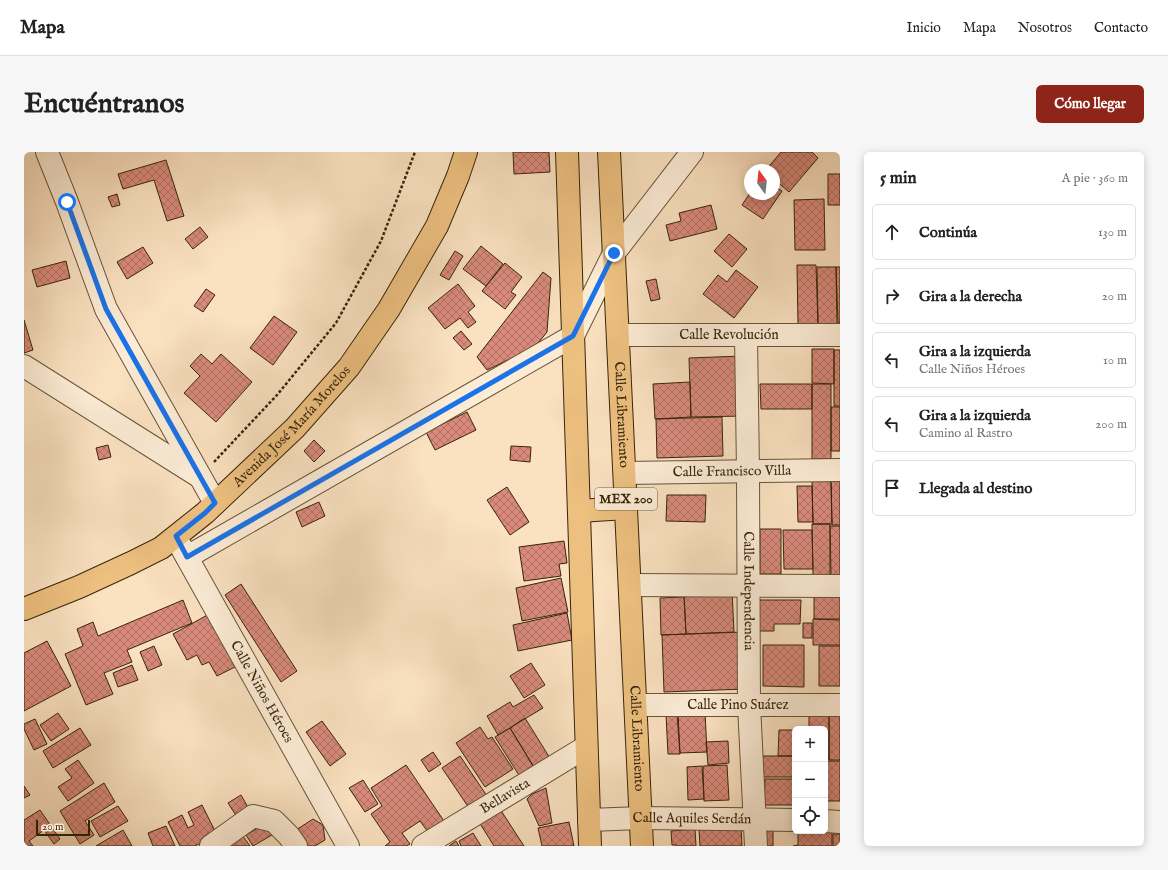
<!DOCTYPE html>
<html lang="es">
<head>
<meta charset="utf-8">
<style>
	:root { --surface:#fff; --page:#f6f6f6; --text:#222; --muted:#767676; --line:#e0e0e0; --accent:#8f2418 }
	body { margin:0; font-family:"IM FELL English",serif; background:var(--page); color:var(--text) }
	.controls { position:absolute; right:12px; bottom:12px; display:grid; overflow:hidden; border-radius:6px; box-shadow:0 2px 10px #0003 }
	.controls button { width:36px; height:36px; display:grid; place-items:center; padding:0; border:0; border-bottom:1px solid var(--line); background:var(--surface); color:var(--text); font:20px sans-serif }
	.compass { position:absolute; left:720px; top:12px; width:36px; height:36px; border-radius:50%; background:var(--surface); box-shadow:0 2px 10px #0003; rotate:345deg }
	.scale { position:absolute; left:12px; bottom:10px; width:54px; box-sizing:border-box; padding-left:4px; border:2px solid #37250a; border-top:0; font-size:11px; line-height:14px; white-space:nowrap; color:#37250a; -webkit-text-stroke:3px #fcecd6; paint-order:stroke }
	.stop { position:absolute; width:12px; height:12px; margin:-9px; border:3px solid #1a73e8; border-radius:50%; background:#fff }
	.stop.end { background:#1a73e8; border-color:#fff; box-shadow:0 1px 4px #0008 }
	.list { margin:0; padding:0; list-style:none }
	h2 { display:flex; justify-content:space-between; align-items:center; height:52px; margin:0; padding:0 16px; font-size:17px }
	h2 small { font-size:13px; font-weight:400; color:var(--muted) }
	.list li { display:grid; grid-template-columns:26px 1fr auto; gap:12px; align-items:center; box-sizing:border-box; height:56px; margin:0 8px 8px; padding:0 8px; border:1px solid var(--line); border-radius:6px }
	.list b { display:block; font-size:15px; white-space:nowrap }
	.list p { margin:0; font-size:13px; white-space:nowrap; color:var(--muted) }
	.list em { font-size:13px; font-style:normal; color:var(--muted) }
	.icon { flex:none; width:22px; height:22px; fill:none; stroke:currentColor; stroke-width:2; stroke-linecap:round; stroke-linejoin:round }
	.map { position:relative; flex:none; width:816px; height:694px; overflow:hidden; border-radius:6px }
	header { display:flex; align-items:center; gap:24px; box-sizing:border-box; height:56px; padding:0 20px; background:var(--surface); border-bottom:1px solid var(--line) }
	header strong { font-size:19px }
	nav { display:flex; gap:22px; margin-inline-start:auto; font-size:14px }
	.intro { display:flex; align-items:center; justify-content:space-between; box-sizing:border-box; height:96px; padding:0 24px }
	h1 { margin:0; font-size:28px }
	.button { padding:10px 18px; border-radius:6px; background:var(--accent); color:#fff; font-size:14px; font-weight:700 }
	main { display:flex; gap:24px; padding:0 24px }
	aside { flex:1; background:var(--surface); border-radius:6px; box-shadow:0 2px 10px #0003 }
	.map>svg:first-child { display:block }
</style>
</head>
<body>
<header>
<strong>Mapa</strong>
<nav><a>Inicio</a><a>Mapa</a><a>Nosotros</a><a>Contacto</a></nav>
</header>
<div class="intro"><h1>Encuéntranos</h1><a class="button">Cómo llegar</a></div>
<main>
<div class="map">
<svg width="816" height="694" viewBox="0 0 816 694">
	<defs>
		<pattern id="building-cross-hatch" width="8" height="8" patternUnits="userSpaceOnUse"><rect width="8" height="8" fill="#d98a7c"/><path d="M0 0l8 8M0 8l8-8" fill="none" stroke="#b17164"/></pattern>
	</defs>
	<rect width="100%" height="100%" fill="#fae1c0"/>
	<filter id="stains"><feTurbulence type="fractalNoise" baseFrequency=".005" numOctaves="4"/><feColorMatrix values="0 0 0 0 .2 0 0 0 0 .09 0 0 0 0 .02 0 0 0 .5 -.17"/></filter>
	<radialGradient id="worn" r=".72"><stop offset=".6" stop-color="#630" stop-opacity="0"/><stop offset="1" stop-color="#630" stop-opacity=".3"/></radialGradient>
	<path fill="url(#building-cross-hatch)" stroke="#37250a" d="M489 0H525L526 20 490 22Z
		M757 0H788L794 6 765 40 750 27V18H742Z
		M142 8 160 64 143 69 130 28 99 37 94 22Z
		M804 22H816V53H804Z
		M750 34 758 39 739 67 718 53 726 41V42H750Z
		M93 42 96 53 88 55 84 45Z
		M800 47 801 98H771L770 48Z
		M687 53 693 77 646 89 642 73 657 69 655 61Z
		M176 75 184 85 169 97 161 87Z
		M705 82 723 97 708 115 690 99Z
		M457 94 479 112 462 134 439 117Z
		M119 95 129 111 103 127 93 110Z
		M431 99 439 104 425 128 416 123Z
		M42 109 46 126 13 135 8 118Z
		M481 111 498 125 487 140 492 143 481 157 458 139Z
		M773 113H792L794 173H774Z
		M793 115H812L813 172H794Z
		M812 115H816V171H814Z
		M712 118 734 135 710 166 679 142 694 123 703 130Z
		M519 120 527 126 523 180 511 195 463 218 453 205Z
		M632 127 636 147 627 149 622 129Z
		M434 132 451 154 444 160 452 170 444 176 436 166 421 177 404 156Z
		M182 137 191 143 179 160 170 154Z
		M250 164 273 180 249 213 226 196Z
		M0 168 9 198 0 201Z
		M437 179 448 192 440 198 429 186Z
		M788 197H810V232L788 231Z
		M810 198H816V254H810Z
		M177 202 188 212 197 202 228 230 192 270 160 241 176 224 166 214Z
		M718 204 720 264 667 265 665 206Z
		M666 230 667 265 631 267 629 232Z
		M736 232H788V257H737Z
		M788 232H807V307H788Z
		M807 255H816V299H807Z
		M443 260 452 278 411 298 402 280Z
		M698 265 699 304 633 306 632 267Z
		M290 288 301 299 290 310 280 299Z
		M84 293 87 305 75 308 72 296Z
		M487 294 507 295 506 310 486 308Z
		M788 328H807L808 372H789Z
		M807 329H816V373H808Z
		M773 334H788L789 370H774Z
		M483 335 505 370 486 383 463 348Z
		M643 343H682L681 370 642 369Z
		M295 350 301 364 278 375 272 360Z
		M788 372H806V423H789Z
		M806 374H816V423H807Z
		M736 377H757V422H736Z
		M759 378H788L789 417H760Z
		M540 389 543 411 535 412 537 424 500 429 495 395Z
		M537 426 544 460 498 469 492 436Z
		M217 432 273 519 257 530 201 443Z
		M708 439 710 480 662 482 660 441Z
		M790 441H816V467H790Z
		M660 445 662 482 637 483 636 446Z
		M159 448 168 471 103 498 108 510 80 521 89 542 62 553 41 502 59 494 53 477 69 470 74 484Z
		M729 448H777L776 472H750V479H729Z
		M187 461 215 513 193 524 185 510 178 513 173 503 163 508 149 482Z
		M543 461 548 488 494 499 489 473Z
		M789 467 816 468V493H789Z
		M779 471H788V486H779Z
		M719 480 721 537 640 540 638 483Z
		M23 489 47 534 0 559V501Z
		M739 493H780V535L739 534Z
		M130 494 138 513 124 519 116 500Z
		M795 494H816V534H795Z
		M507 511 521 533 500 546 486 524Z
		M108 513 114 528 94 535 89 521Z
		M510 543 519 556 474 583 463 564 486 550 489 555Z
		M785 557H805V607H801V577H785Z
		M681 560 683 600 656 601 654 562Z
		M805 560H816V608H805Z
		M34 561 45 577 27 589 16 573Z
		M653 562 656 602H644L642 563Z
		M501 566 529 611 513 620 486 576Z
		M11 567 23 592 10 598 0 577V572Z
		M298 569 322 602 306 614 282 580Z
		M456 575 464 587 468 585 489 617 461 635 432 591Z
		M56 576 67 593 29 616 19 599Z
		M486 576 512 619 498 628 471 585Z
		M755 578H771V604H754Z
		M704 589 705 611 684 613 682 590Z
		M409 600 417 612 405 620 397 608Z
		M436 604 463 644 445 656 418 616Z
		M735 604H771V625H735Z
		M801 607H802V652H801Z
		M54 608 70 631 44 649 34 635 48 626 41 617Z
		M803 609H816V649H803Z
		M382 613 420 669 404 680 396 669 378 681 386 692 382 694H361L366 690 347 662 358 654 347 636Z
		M703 613 705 648 680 649 679 614Z
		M678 614 680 647 664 648 663 615Z
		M741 627H771V653H740Z
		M339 628 354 652 341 660 325 636Z
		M80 631 91 650 61 669 70 683 56 692 36 659Z
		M0 634 6 643 0 646Z
		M522 636 528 671 515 674 503 647 508 642Z
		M217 643 225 657 213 665 204 651Z
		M178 653 193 683 171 694H156L144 670 158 663 164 676 170 673 164 660Z
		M94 654 104 669 76 685 67 669Z
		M476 657 500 694H470L455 670Z
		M16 658 36 687 30 692 20 678 5 689 9 694H0V668Z
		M289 667 299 673 301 688 291 694H282L272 678Z
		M246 669 253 680 229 694 222 683Z
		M545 670 550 694H518L514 676Z
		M142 674 151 694H129L124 681Z
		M717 675 718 694H676L675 677Z
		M671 677 672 694H652V693H648L647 679Z
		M808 677V694H769L774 693V679H801Z
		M99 678 108 694H72Z
		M749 678V694H738L737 679Z
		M449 681 457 694H437L435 689Z
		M809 682H816V694H809Z
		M218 683 226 694H203Z
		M432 689 435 694H425Z"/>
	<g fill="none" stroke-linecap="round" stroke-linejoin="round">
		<g stroke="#685438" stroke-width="24">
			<g id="minor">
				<path d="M23 0 43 50 82 157 191 351"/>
				<path id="s1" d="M594 183H816"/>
				<path id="s2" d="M722 183 724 319 725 553 732 694"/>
				<path d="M0 214 173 323"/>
				<path id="s3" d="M601 321 816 318"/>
				<path id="s4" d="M156 393 324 694"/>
				<path d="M163 405 549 184 590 101 668 0"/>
				<path d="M606 433 816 434"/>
				<path id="s5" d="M612 553H816"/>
				<path id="s6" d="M565 668 617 666 771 668"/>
				<path d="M801 669 816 670"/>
				<path d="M187 694 229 664 250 669 265 684 272 694"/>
				<path id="s7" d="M399 694 562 595"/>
			</g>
		</g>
		<g stroke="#37250a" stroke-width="24">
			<g id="major">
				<path id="s8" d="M0 457 55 435 107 411 137 396 181 361 271 276 325 215 365 157 413 74 434 24 442 0"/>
			</g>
		</g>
		<g stroke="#37250a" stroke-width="24">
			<g id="highway">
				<path d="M543 0 566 694"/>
				<path id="s9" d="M585 0 618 694"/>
				<path d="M555 359 602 356"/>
			</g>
		</g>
		<path stroke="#37250a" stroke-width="2.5" stroke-dasharray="3 2" stroke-linecap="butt" d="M190 310 253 243 312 171 357 89 391 0"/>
		<use href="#minor" stroke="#fcecd6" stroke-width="22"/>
		<use href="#major" stroke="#edc080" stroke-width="22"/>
		<use href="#highway" stroke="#edc080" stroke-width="22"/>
	</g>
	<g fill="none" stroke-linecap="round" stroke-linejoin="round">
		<path stroke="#1a73e8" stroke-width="5" d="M43 50 82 157 191 351 181 361 152 384 163 405 549 184 590 101"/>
	</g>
	<g text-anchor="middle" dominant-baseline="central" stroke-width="3.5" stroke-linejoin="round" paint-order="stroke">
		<rect fill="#fcecd6" stroke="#726147" stroke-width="1" x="571" y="336" width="62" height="22" rx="3"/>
		<g font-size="13" font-weight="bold" fill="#37250a">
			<text x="602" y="347">MEX 200</text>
		</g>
		<g font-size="14" fill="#37250a" stroke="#fcecd6">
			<text stroke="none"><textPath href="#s1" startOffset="111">Calle Revolución</textPath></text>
			<text stroke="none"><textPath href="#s9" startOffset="263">Calle Libramiento</textPath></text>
			<text stroke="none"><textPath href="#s8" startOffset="329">Avenida José María Morelos</textPath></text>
			<text stroke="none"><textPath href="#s3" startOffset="107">Calle Francisco Villa</textPath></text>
			<text stroke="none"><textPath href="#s2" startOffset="256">Calle Independencia</textPath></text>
			<text stroke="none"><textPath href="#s4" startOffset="168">Calle Niños Héroes</textPath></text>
			<text stroke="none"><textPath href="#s5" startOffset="102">Calle Pino Suárez</textPath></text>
			<text stroke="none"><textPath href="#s9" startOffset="587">Calle Libramiento</textPath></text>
			<text stroke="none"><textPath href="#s7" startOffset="96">Bellavista</textPath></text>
			<text stroke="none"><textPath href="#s6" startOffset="103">Calle Aquiles Serdán</textPath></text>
		</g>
	</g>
	<rect width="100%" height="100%" filter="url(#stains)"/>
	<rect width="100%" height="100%" fill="url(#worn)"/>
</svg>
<div class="controls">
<button>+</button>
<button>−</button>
<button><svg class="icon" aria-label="locate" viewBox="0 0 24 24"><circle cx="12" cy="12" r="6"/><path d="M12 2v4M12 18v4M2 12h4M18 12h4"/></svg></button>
</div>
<svg class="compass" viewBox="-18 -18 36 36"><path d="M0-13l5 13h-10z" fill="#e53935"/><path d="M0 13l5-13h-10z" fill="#767676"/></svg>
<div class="scale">20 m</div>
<div class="stop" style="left:43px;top:50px"></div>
<div class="stop end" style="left:590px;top:101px"></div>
</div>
<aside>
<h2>5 min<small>A pie · 360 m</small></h2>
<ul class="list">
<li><svg class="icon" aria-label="ahead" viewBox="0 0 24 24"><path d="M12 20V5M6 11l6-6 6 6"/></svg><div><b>Continúa</b></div><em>130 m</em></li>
<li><svg class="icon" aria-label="right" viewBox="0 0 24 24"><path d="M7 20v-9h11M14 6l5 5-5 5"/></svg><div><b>Gira a la derecha</b></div><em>20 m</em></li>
<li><svg class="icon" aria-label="left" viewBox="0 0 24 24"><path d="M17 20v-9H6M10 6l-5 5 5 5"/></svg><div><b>Gira a la izquierda</b><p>Calle Niños Héroes</p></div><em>10 m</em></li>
<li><svg class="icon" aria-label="left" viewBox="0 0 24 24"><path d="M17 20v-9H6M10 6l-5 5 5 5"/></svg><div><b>Gira a la izquierda</b><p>Camino al Rastro</p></div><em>200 m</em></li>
<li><svg class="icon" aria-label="arrive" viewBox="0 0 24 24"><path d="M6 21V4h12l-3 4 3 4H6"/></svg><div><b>Llegada al destino</b></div></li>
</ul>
</aside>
</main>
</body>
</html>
